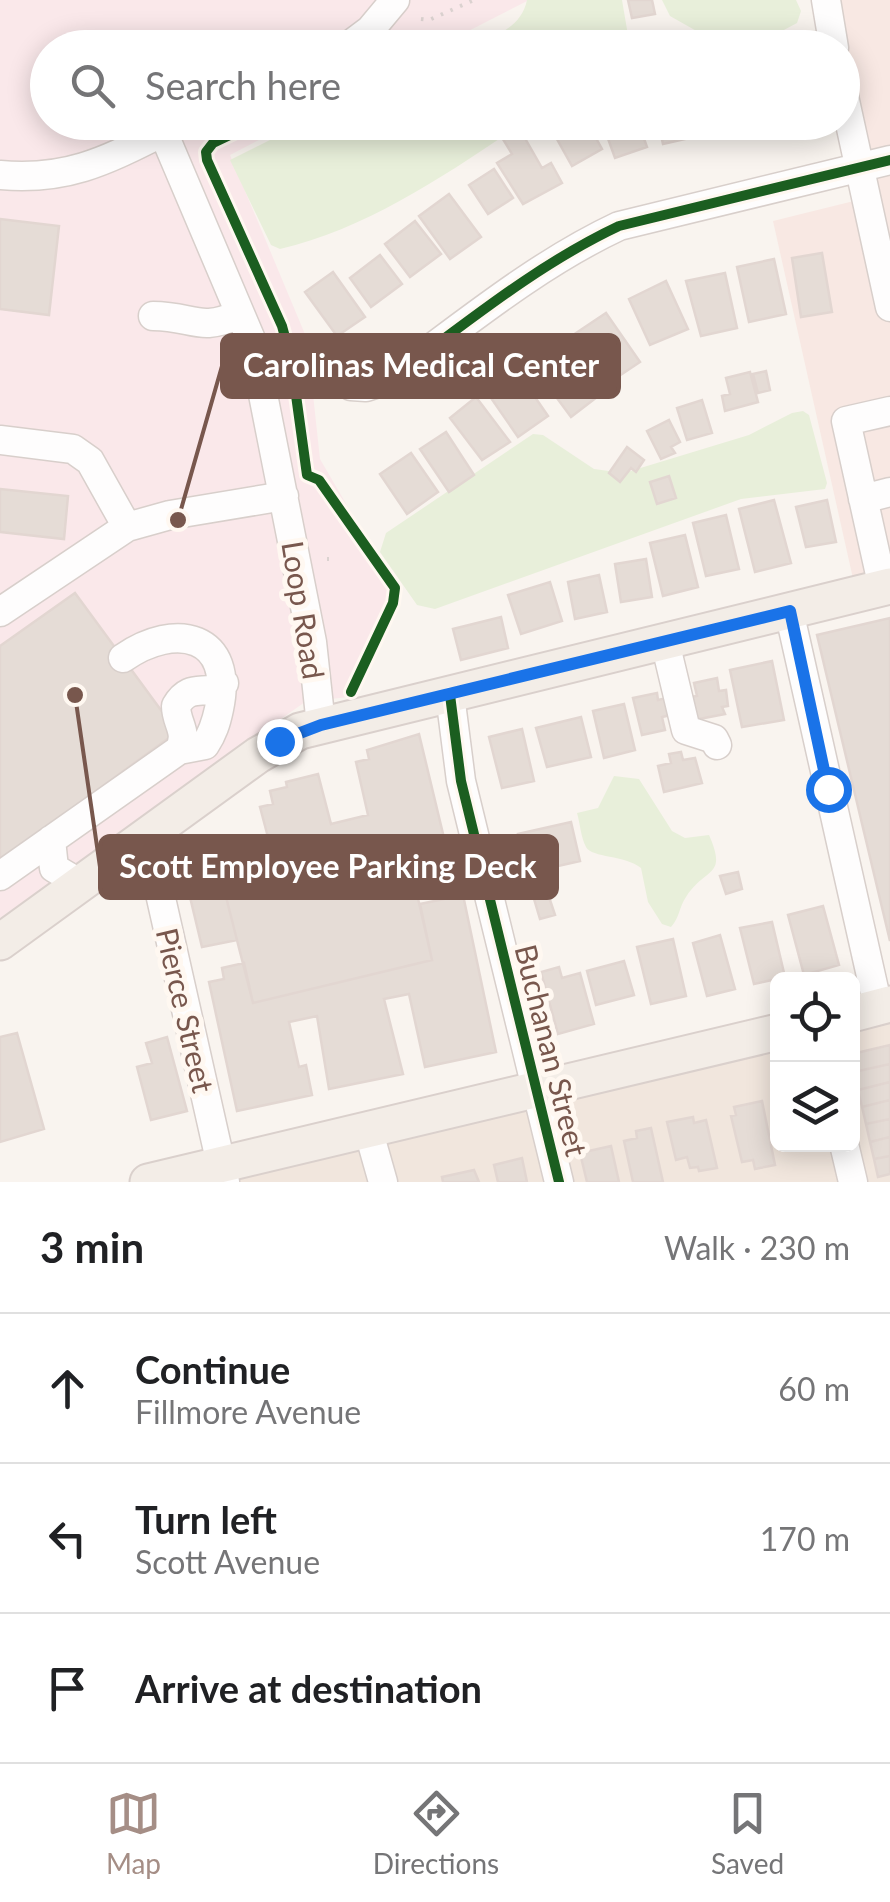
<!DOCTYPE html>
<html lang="en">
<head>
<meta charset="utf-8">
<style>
	:root { --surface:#fff; --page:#f6f6f6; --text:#202124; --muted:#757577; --line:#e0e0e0; --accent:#a58e86 }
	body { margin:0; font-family:Lato,sans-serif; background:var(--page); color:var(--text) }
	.controls { position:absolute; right:30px; bottom:30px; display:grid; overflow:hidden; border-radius:15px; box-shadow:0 5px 25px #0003 }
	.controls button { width:90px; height:90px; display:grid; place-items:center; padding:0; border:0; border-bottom:2px solid var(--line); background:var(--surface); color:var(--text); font:50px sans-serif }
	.stop { position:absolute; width:30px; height:30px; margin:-22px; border:8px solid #1a73e8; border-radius:50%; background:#fff }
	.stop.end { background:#1a73e8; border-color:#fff; box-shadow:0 2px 10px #0008 }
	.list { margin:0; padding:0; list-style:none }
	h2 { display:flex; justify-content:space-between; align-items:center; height:130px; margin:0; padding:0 40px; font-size:42px }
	h2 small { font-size:32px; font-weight:400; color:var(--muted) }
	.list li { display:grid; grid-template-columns:65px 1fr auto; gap:30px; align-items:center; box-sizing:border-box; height:150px; padding:0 40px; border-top:2px solid var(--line) }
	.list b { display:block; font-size:38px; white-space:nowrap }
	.list p { margin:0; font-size:32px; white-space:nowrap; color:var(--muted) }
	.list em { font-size:32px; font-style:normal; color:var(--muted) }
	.icon { flex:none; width:55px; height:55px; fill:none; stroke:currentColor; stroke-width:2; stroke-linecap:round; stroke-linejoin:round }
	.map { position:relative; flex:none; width:890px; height:1182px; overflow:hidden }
	.search { position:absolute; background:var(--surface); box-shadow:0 5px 25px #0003; left:30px; right:30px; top:30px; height:110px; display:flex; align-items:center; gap:25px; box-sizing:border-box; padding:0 35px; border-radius:55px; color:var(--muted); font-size:38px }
	.sheet { height:580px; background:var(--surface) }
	nav { display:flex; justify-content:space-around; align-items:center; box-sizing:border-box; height:140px; border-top:2px solid var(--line); background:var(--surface); font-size:28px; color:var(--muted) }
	nav a { display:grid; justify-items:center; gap:5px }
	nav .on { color:var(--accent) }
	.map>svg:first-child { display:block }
</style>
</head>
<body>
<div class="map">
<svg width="890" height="1182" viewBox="0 0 890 1182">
	<rect width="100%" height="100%" fill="#f9f4ef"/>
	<path fill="#f1e6dd" d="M890 1017V1182H211L777 1045 778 1144H852L853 1026Z"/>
	<path fill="#f8e8e3" d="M826 0H890V575L854 583 773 221 874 196 843 67 842 48Z"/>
	<path fill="#fae8ea" d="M0 0H529L437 47 48 48V122L292 123 230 155 307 339 320 459 395 588 396 596 348 697 305 702 0 918Z"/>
	<path fill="#e8efda" d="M527 0H622L630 47H468C493 37 521 29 527 0Z
		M662 0H796L801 11 797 23 782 31 700 33 670 16Z
		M304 123H523C447 174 369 228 280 249L271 245 230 160Z
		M803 411 809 415 827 483 825 489 741 499 435 609 417 605 380 552 386 533 533 434 543 435 594 469 624 473 749 435 792 413Z
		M614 776 639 779 672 831 685 838 709 835C728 878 705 867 686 897 679 907 680 917 671 927L662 924 648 902 641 868C625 855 592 858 586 847 581 838 580 823 577 813L598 808Z"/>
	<path fill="#e5dcd6" stroke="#e2d6d1" stroke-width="2.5" d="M628 0H652L655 14 632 18Z
		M571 122H587L602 149 572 166 553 132Z
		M602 122H638L647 147 615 158Z
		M658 122H695L698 136 663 144Z
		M518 126 542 168 551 163 562 183 523 204 497 163 512 154 501 136Z
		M494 169 513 198 488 214 469 185Z
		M449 194 481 237 450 259 419 216Z
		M0 219 59 226 49 315 0 309Z
		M415 221 441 254 410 277 385 244Z
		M822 253 832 312 801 317 792 258Z
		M380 255 402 284 371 307 350 278Z
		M774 259 786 314 749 322 737 267Z
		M333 272 365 317 337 336 305 292Z
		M725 273 737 328 701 336 686 281Z
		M666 281 688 329 650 345 629 299Z
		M606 313 640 362 604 386 570 337Z
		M560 347 597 397 571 417 534 367Z
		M766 371 770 390 758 393 753 374Z
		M750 372 758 402 725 411 722 396 730 394 726 378Z
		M519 374 548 416 518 437 489 395Z
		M476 397 510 442 482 460 450 418Z
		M702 400 712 433 687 440 677 408Z
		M669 420 680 442 671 447 675 453 661 459 647 431Z
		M446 432 474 475 449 492 420 449Z
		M627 447 644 460 636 472 631 468 620 482 609 473Z
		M411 453 438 492 407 514 380 474Z
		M669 476 676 498 657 504 650 482Z
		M0 489 68 496 64 539 0 532Z
		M774 500 791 563 755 572 739 509Z
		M827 500 836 542 806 547 796 507Z
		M726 515 739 569 706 576 693 523Z
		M685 535 698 587 663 596 650 543Z
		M646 559 652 597 621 602 615 564Z
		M599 575 607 612 575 619 568 582Z
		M550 582 562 621 521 634 508 595Z
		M75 593 177 732 0 861V646Z
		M501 617 508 648 461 660 453 629Z
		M890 618V941L817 635Z
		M772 661 784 720 742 727 730 670Z
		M717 678 719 691 726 690 728 706 722 707 725 714 694 720 690 697 697 696 694 683Z
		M657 693 658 700 667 698 671 715 662 717 665 730 642 735 633 698Z
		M624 704 635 750 604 758 593 711Z
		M581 717 591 757 547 767 536 728Z
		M522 729 534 781 502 788 489 737Z
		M419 734 451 867 413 876 406 846 224 889 237 940 202 947 178 847 210 839 214 854 269 841 260 807 273 804 270 791 287 787 286 782 318 774 331 824 368 815 356 762 369 759 367 750Z
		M681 752 683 760 695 758 702 783 664 792 658 766 671 763 669 754Z
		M571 822 580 861 527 873 518 834Z
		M406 846 432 960 253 1003 224 889Z
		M738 872 742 889 726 894 720 876Z
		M546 888 555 915 540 919 532 892Z
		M463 895 496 1052 425 1067 409 994 384 999 403 1074 329 1089 317 1016 289 1022 299 1067 306 1065 312 1095 237 1111 209 982 224 979 222 968 244 963 253 1003 432 960 420 904Z
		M823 906 839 965 804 975 788 915Z
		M772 922 785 977 754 984 740 928Z
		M720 935 735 989 707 996 693 943Z
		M673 939 686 996 651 1004 637 947Z
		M624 961 634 995 596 1005 587 971Z
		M559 967 562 978 580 973 594 1024 558 1034 541 972Z
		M17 1033 44 1129 0 1142V1037Z
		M167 1037 187 1111 151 1120 137 1067 152 1063 146 1043Z
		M890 1045V1064L854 1072 852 1054Z
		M890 1064V1082L858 1090 854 1072Z
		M890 1082V1100L862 1107 858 1090Z
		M890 1100V1119L866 1124 862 1107Z
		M762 1101 775 1165 755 1169 753 1160 742 1162 731 1116 736 1115 734 1107Z
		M693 1117 694 1123 706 1120 717 1168 699 1171 698 1167 690 1168 687 1157 676 1160 667 1122Z
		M890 1119V1137L870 1142 866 1124Z
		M651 1128 663 1182H633L624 1141 637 1138 636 1131Z
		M890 1137V1156L874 1159 870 1142Z
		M611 1146 619 1182H587L580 1153Z
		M890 1156V1174L878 1177 874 1159Z
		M522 1158 527 1182H498L494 1165Z
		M474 1170 479 1182H443L442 1177Z"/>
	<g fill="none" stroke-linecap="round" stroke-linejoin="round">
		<g stroke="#d8cfcb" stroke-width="31">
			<path id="minor" d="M826 0 834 48
				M346 48 370 30 395 0
				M842 87 890 307
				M163 132 253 344 312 642 321 725
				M0 175C76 182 117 154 183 122
				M153 316C194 316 198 333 240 314
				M351 386 366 387 390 379C464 325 536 265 619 226L890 160
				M0 440 73 449 90 461 127 527
				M863 499 890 492
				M883 588 846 421 890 411
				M789 611 878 1007
				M0 612 127 527 170 515 284 496
				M665 642 686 730 714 739 717 745
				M450 695 461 781 559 1182
				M179 750C189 732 176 724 176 706 191 680 207 699 224 683
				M51 840 54 868 81 884
				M143 840 156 876 225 1182
				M0 876 179 750 205 745C213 733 216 723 219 709 235 635 176 621 123 658
				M368 1129 383 1182
				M844 1144 853 1182"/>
		</g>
		<g stroke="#dad0cc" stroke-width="39">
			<path id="major" d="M0 942 258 755 300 731 890 586
				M852 1014 890 1004
				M148 1182 778 1032"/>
		</g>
		<path stroke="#dbd2d0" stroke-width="4" stroke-dasharray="2.5 8" stroke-linecap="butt" d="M421 19 429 20 474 0
			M327 559H329"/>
		<use href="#minor" stroke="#fefdfd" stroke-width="28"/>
		<use href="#major" stroke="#f3ede7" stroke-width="35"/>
		<g stroke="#fff8f1" stroke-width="16">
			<path id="cycleway" d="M257 122 213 143 206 152 207 160 282 326 291 359 307 475 319 480 395 588 393 603 351 692
				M351 386 366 387 390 379C464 325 536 265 619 226L890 160
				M450 695 461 781 559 1182"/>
		</g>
		<use href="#cycleway" stroke="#1b5e20" stroke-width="10"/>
	</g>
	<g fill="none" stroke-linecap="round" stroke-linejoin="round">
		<path stroke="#1a73e8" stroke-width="12" d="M279 741 321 725 790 611 828 789"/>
	</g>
	<g text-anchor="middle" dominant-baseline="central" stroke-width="10" stroke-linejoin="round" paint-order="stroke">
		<g font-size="30" fill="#78574d" stroke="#fff8f1">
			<text transform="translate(304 610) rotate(81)">Loop Road</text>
			<text transform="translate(186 1010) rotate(77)">Pierce Street</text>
			<text transform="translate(552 1050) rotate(76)">Buchanan Street</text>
		</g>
	</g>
	<path fill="none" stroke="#78574d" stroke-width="4" d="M178 520L222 366M75 695L100 867"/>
	<g fill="#78574d" stroke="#fff8f1" stroke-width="4">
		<circle cx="178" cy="520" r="10"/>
		<circle cx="75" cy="695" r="10"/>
	</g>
	<g fill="#78574d" stroke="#78574d" stroke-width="4">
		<rect x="222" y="335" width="397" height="62" rx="10"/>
		<rect x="100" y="836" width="457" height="62" rx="10"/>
	</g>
	<g font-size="32" text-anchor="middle" font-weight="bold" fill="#fff">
		<text x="421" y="377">Carolinas Medical Center</text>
		<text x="328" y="878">Scott Employee Parking Deck</text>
	</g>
</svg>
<div class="controls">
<button><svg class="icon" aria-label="locate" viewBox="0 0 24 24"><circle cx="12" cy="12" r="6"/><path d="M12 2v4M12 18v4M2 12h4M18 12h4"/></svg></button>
<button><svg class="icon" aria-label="layers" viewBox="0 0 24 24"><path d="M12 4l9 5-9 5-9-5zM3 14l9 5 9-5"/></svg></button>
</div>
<div class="stop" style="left:828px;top:789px"></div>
<div class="stop end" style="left:279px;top:741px"></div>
<div class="search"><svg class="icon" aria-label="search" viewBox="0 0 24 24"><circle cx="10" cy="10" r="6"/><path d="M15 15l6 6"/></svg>Search here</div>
</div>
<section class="sheet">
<h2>3 min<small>Walk · 230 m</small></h2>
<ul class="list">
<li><svg class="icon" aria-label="ahead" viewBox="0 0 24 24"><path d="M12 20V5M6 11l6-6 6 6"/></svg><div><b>Continue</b><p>Fillmore Avenue</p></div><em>60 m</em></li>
<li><svg class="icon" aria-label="left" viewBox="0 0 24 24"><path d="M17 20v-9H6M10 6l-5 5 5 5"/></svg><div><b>Turn left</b><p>Scott Avenue</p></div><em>170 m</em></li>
<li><svg class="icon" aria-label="arrive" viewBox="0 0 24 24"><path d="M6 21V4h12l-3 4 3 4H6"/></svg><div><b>Arrive at destination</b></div></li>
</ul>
</section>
<nav>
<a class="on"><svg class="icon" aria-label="map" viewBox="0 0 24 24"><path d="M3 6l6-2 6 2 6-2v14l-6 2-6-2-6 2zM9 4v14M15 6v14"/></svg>Map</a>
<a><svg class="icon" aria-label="directions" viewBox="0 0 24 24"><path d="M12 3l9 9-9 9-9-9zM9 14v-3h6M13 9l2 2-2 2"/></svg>Directions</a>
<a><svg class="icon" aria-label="saved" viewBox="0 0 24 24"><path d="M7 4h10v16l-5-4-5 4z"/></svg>Saved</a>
</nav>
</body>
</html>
